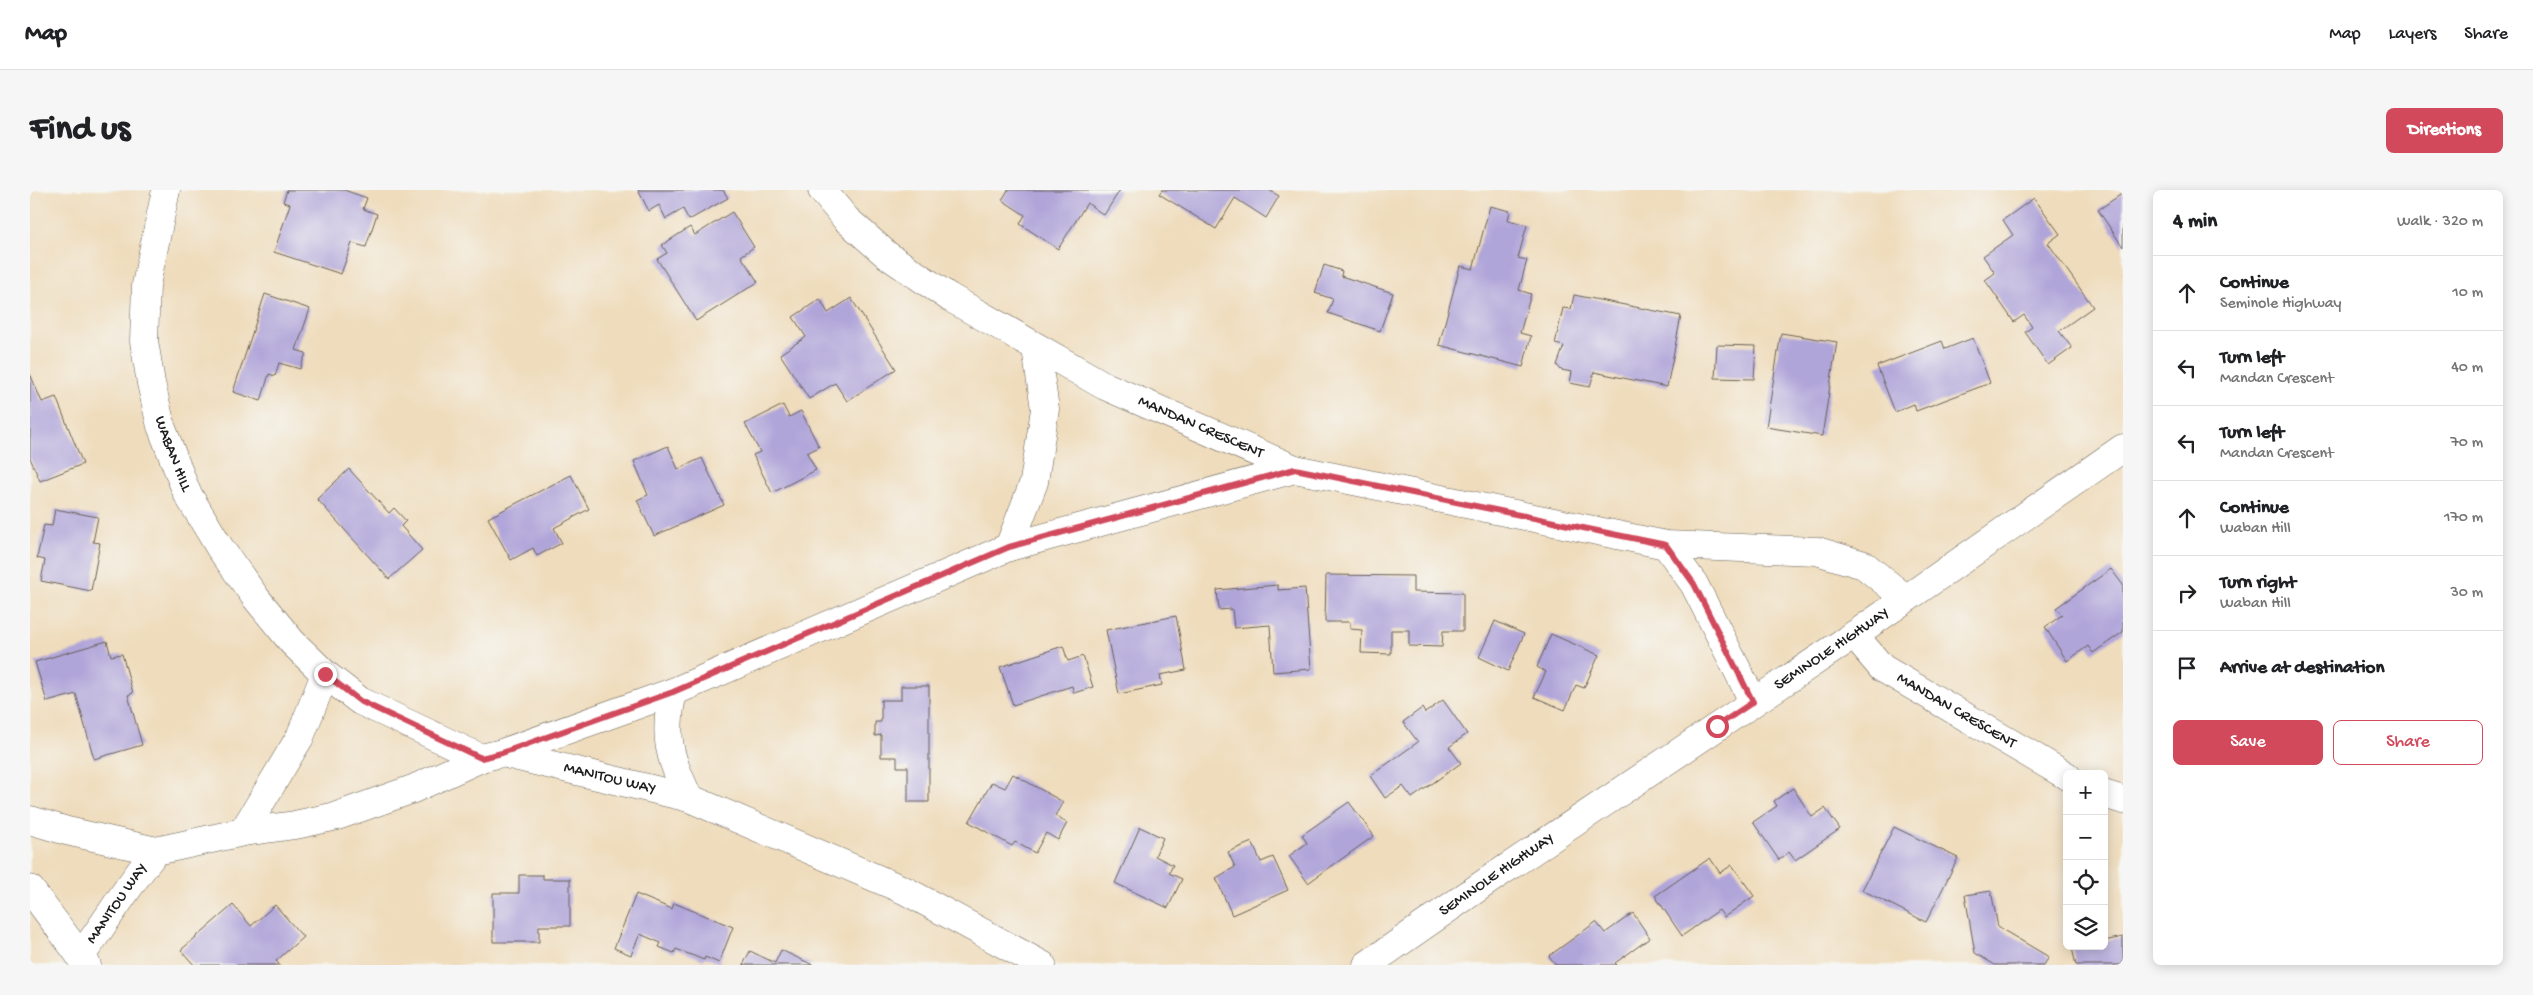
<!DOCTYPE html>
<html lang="en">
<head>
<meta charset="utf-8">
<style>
	:root { --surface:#fff; --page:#f6f6f6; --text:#202124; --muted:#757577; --line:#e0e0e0; --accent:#d1495b }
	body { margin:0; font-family:"Gochi Hand",sans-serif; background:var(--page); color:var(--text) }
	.controls { position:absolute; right:15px; bottom:15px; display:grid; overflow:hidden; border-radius:8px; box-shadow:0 2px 12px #0003 }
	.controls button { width:45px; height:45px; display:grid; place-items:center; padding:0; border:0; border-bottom:1px solid var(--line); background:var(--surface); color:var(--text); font:25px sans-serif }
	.stop { position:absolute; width:15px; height:15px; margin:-11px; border:4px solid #d1495b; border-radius:50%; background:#fff }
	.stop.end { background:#d1495b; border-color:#fff; box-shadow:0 1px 5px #0008 }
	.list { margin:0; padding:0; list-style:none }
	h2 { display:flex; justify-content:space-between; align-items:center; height:65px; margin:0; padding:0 20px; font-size:21px }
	h2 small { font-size:16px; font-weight:400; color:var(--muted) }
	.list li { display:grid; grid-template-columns:32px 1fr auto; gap:15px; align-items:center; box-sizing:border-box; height:75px; padding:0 20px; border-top:1px solid var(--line) }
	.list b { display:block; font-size:19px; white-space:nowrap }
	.list p { margin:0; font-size:16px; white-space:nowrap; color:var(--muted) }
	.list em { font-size:16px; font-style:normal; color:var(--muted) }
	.actions { display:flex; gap:10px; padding:15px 20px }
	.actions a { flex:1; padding:11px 0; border:1px solid var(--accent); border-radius:8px; text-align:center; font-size:18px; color:var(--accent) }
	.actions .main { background:var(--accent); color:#fff }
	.icon { flex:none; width:28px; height:28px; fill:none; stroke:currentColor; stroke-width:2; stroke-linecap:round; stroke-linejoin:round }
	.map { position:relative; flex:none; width:2093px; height:775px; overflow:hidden; border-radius:8px }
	header { display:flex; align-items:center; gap:30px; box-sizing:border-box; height:70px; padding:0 25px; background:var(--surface); border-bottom:1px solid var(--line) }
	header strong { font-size:24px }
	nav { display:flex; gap:28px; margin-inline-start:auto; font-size:18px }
	.intro { display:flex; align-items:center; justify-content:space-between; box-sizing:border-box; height:120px; padding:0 30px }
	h1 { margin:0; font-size:35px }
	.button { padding:12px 22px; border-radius:8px; background:var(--accent); color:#fff; font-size:18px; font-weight:700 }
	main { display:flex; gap:30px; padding:0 30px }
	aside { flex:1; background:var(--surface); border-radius:8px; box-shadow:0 2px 12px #0003 }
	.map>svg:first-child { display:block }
</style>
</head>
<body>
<header>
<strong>Map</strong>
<nav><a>Map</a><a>Layers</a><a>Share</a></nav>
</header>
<div class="intro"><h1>Find us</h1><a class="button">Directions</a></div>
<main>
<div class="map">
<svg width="2093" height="775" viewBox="0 0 2093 775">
	<rect width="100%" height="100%" fill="#f6f6f2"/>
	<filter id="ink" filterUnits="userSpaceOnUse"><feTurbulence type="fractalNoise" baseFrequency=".02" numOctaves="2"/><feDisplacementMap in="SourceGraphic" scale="10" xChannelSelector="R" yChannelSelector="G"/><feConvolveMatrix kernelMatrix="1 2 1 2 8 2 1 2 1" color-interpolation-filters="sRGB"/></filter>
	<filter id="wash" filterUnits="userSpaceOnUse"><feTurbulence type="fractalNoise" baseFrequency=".0096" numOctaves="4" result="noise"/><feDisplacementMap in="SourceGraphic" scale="20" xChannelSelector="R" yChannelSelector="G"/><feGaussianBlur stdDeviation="1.12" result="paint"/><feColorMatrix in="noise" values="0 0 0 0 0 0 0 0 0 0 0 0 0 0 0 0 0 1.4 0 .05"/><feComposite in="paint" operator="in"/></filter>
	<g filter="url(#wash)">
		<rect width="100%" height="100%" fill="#efdcbc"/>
		<g id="blocks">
			<path fill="#b0a5d9" d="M257 0H314L337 8 333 19 347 24 336 57 322 53 311 84 244 62 260 14 253 12Z
				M608 0H693L698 8 659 30 653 19 636 29 629 15 619 21Z
				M978 0H1090L1074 25 1057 13 1028 59 990 34 995 25 972 10Z
				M1132 0H1239L1249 6 1236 28 1205 8 1186 39 1129 4Z
				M2093 3V57L2068 20Z
				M2004 8 2030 44 2018 53 2063 117 2029 141 2042 158 2018 175 1995 142 2002 137 1994 125 1984 132 1955 90 1965 83 1953 66 1983 45 1973 30Z
				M1460 16 1480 21 1478 30 1497 35 1488 68 1497 70 1489 100 1501 104 1490 143 1501 146 1493 177 1409 155 1430 76 1443 79Z
				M702 22 724 57 711 66 728 92 666 131 627 69 637 63 632 55 660 37 665 45Z
				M1294 75 1312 81 1311 86 1363 103 1350 141 1298 123 1303 109 1285 103Z
				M235 104 280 119 266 160 276 163 270 179 249 173 245 186 239 184 231 211 203 202Z
				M1544 105 1651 126 1637 197 1564 182 1560 197 1540 193 1542 182 1531 180 1527 175 1534 156 1525 154 1533 118 1541 119Z
				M821 108 866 179 817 211 805 193 779 209 750 164 776 147 763 127 790 109 798 123Z
				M1751 143 1807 152 1792 246 1736 237Z
				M1943 148 1960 193 1886 221 1884 214 1865 222 1847 176 1912 151 1915 159Z
				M1687 155 1726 156 1724 189 1685 188Z
				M0 184 12 212 26 207 53 274 10 291 0 268Z
				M753 215 759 227 771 221 789 257 777 263 786 280 742 303 723 265 730 262 715 234Z
				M638 256 648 279 672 268 694 315 624 346 607 310 618 305 604 271Z
				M319 279 359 323 364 318 376 331 371 336 392 360 359 389 287 309Z
				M541 285 559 319 524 338 532 353 507 366 503 358 481 370 458 328Z
				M25 319 68 327 63 352 70 353 61 401 11 391 15 370 7 368 14 335 22 336Z
				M2081 379 2093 395V442L2063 463 2058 456 2037 471 2015 437 2032 425 2026 418Z
				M1296 385 1383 386V402L1433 403V441H1413L1412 457 1379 456V440H1361V464L1331 463 1332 440 1320 439V432H1295Z
				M1248 395V400L1275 398 1281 479 1243 482 1240 435 1204 438 1202 419 1189 420 1187 400Z
				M1146 426 1156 480 1130 485 1132 495 1089 504 1076 440Z
				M1465 431 1494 444 1478 481 1449 467Z
				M1521 444 1569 465 1554 498 1546 495 1535 520 1504 507 1516 482 1507 477Z
				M77 451 81 466 92 464 103 503 98 505 112 555 64 569 46 504 17 512 5 472Z
				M1033 456 1038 471 1053 466 1063 497 1044 503 1042 496 983 515 970 477Z
				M871 496H899V612H878V577H867V567H851V545L845 546V532H851V510H871Z
				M1413 510 1437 544 1419 557 1431 573 1382 608 1373 596 1355 608 1340 586 1388 552 1373 532 1392 518 1395 523Z
				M983 584 1033 612 1025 626 1037 633 1028 650 1016 643 1005 663 985 652 982 656 939 632 962 592 975 598Z
				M1763 598 1782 627 1795 618 1810 639 1765 670 1759 662 1749 670 1723 632 1747 616 1744 611Z
				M1319 612 1344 646 1278 693 1259 666 1277 653 1272 645Z
				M1110 637 1133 648 1125 666 1143 675 1139 683 1152 689 1138 718 1085 693Z
				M1864 637 1928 668 1896 732 1832 700Z
				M1222 652 1231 672 1243 667 1258 700 1202 725 1186 688 1205 677 1198 662Z
				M1680 668 1690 683 1702 675 1724 706 1694 727 1689 720 1652 746 1625 706Z
				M489 685H513V689H540V736H509V752H463V703H489Z
				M1961 701 1968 737 2019 767 2014 775H1965L1945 763 1935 705Z
				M606 704 642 719 644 713 703 737 689 773 675 767 674 770 646 759 644 763 629 757 631 753 610 744 601 765 584 758Z
				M203 715 221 736 245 715 273 747 246 771 250 775H164L151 760Z
				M1603 723 1620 748 1585 773 1587 775H1526L1519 766 1566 732 1575 743Z
				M2093 747V775H2046L2042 758 2074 756V751Z
				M751 760 783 775H713L720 761 745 773Z"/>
		</g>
	</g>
	<g filter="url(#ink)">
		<use href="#blocks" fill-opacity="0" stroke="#665f54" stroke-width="1"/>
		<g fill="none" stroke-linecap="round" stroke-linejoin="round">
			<g stroke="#665f54" stroke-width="29">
				<g id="minor">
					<path id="s1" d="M136 0 116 95 114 151 121 193 131 236 157 303 190 358 226 408 262 452 295 484 330 511 451 568"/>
					<path id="s2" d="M792 0 816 29 857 65 919 107 1075 196 1265 279 1636 355 1787 361 1834 375 1875 408"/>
					<path d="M1636 355 1664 394 1723 511"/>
					<path d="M979 357 1004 292 1015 219 1006 158"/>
					<path id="s3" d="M1824 445 1852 478 2037 586"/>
					<path d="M643 502C633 546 639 568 659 608"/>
					<path d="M472 563 643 502 979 357 1265 279"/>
					<path d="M2074 604 2093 610"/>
					<path id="s4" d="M0 630 37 641 126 661 213 642 265 635 307 626 383 599 451 568 472 563 659 608 876 701 1012 775"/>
					<path d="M213 642 270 547 295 484"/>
					<path d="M0 699 57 775"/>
					<path id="s5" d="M50 767C76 732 98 695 126 661"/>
				</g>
			</g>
			<g stroke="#665f54" stroke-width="29">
				<g id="tertiary">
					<path id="s6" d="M1337 775 1462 688 1824 445 2093 258"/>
				</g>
			</g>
			<use href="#minor" stroke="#fff" stroke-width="28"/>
			<use href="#tertiary" stroke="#fff" stroke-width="28"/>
		</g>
	</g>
	<g fill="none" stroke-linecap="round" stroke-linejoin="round" filter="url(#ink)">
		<path stroke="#d1495b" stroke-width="6" d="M295 484 330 511 451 568 472 563 643 502 979 357 1265 279 1636 355 1664 394 1723 512 1687 536"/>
	</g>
	<g text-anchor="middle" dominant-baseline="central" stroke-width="4" stroke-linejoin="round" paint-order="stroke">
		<g font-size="16" fill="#1c1c1c" stroke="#f6f6f2">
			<text stroke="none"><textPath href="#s2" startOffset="451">MANDAN CRESCENT</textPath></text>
			<text stroke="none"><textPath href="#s1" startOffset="270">WABAN HILL</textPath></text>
			<text stroke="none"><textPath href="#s6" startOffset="562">SEMINOLE HIGHWAY</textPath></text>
			<text stroke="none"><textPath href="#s3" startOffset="129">MANDAN CRESCENT</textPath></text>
			<text stroke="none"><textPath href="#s4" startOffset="602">MANITOU WAY</textPath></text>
			<text stroke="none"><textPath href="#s6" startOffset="158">SEMINOLE HIGHWAY</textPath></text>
			<text stroke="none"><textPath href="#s5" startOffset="65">MANITOU WAY</textPath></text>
		</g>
	</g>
</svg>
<div class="controls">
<button>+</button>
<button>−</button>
<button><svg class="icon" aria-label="locate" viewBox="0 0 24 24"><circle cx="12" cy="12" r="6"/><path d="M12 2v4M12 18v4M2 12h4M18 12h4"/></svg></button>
<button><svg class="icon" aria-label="layers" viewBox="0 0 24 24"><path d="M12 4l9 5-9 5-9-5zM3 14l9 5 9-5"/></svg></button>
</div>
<div class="stop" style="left:1687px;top:536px"></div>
<div class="stop end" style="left:295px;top:484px"></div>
</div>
<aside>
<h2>4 min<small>Walk · 320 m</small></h2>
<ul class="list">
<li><svg class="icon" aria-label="ahead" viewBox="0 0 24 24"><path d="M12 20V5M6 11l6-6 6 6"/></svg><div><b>Continue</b><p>Seminole Highway</p></div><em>10 m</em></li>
<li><svg class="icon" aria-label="left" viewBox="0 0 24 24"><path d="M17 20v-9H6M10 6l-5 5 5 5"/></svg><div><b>Turn left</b><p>Mandan Crescent</p></div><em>40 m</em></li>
<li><svg class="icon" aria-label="left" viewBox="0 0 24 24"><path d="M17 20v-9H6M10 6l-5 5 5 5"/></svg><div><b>Turn left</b><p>Mandan Crescent</p></div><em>70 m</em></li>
<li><svg class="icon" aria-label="ahead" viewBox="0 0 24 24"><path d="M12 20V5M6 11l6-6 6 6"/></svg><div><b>Continue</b><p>Waban Hill</p></div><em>170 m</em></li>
<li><svg class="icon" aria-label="right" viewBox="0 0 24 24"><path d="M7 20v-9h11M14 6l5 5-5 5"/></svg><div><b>Turn right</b><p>Waban Hill</p></div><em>30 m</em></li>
<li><svg class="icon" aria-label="arrive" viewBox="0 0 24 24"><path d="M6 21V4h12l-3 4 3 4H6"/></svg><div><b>Arrive at destination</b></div></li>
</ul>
<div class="actions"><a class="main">Save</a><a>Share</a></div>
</aside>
</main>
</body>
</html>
